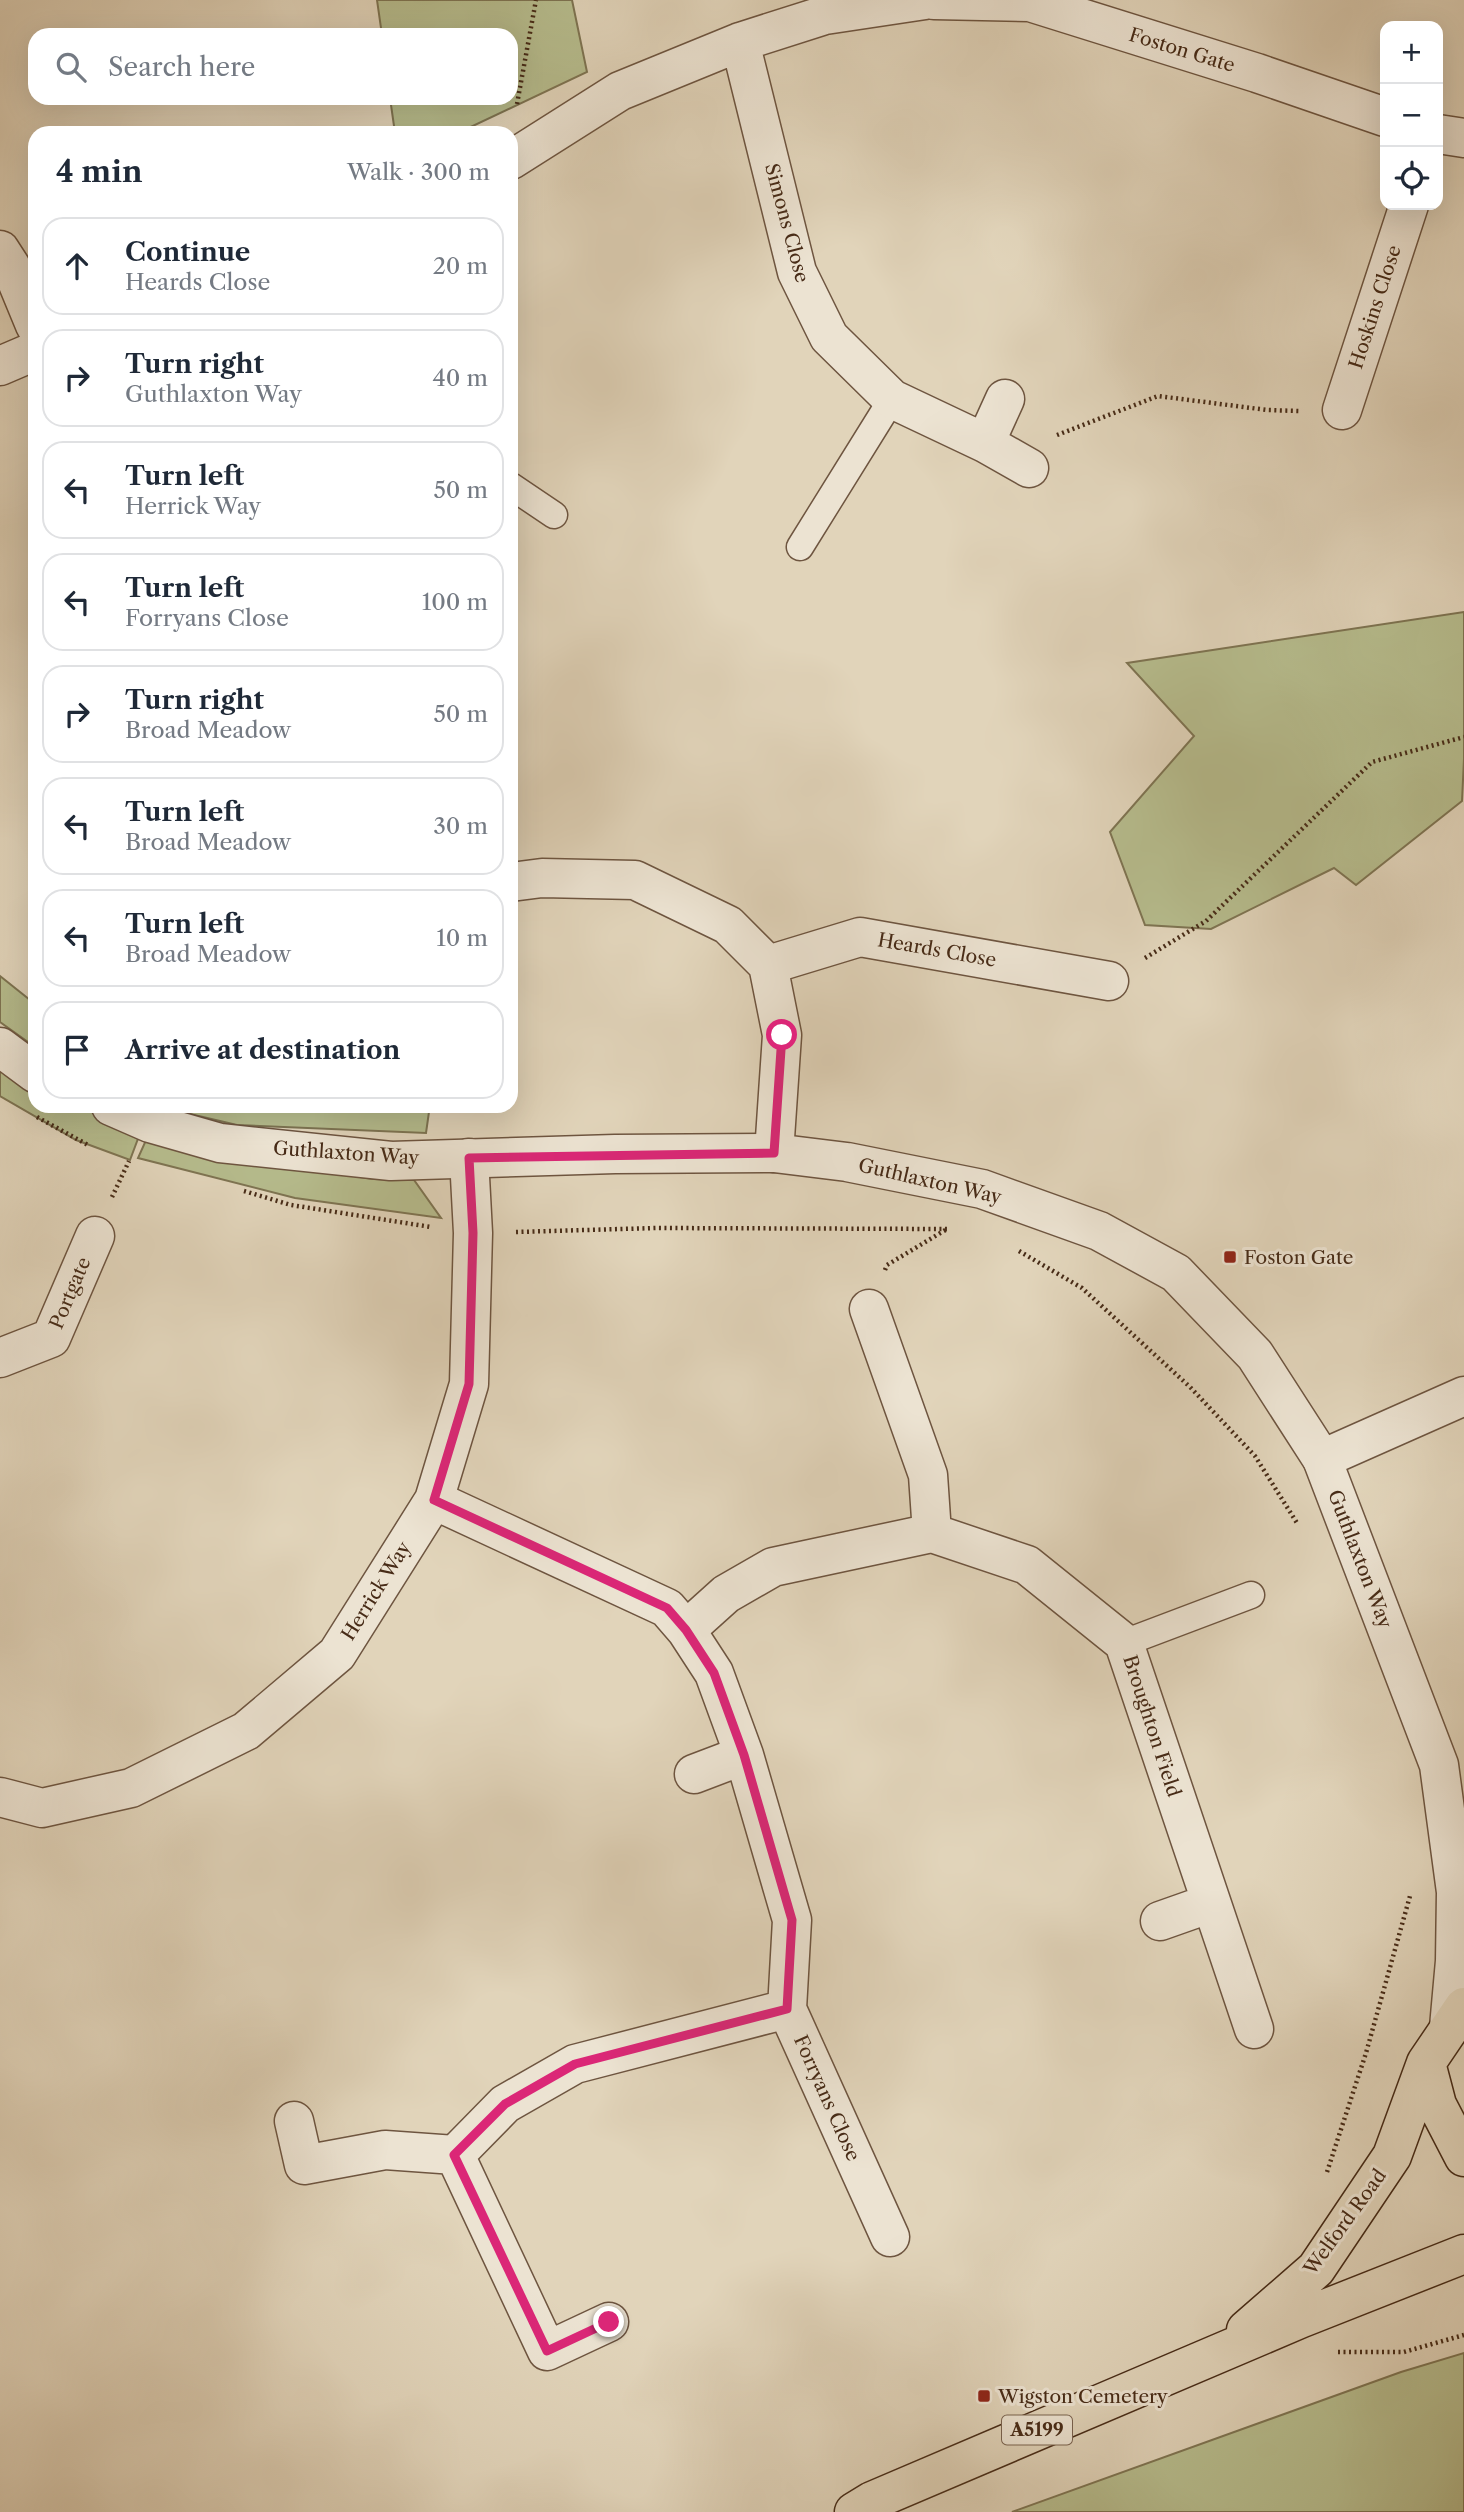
<!DOCTYPE html>
<html lang="en">
<head>
<meta charset="utf-8">
<style>
	:root { --surface:#fff; --page:#f2f2f3; --text:#1f2937; --muted:#747a83; --line:#e0e1e3 }
	body { margin:0; font-family:"Libre Caslon Text",serif; background:var(--page); color:var(--text) }
	.controls { position:absolute; right:21px; top:21px; display:grid; overflow:hidden; border-radius:14px; box-shadow:0 7px 28px #0002 }
	.controls button { width:63px; height:63px; display:grid; place-items:center; padding:0; border:0; border-bottom:2px solid var(--line); background:var(--surface); color:var(--text); font:35px sans-serif }
	.stop { position:absolute; width:21px; height:21px; margin:-16px; border:5px solid #db2777; border-radius:50%; background:#fff }
	.stop.end { background:#db2777; border-color:#fff; box-shadow:0 2px 7px #0008 }
	.list { margin:0; padding:0; list-style:none }
	h2 { display:flex; justify-content:space-between; align-items:center; height:91px; margin:0; padding:0 28px; font-size:30px }
	h2 small { font-size:23px; font-weight:400; color:var(--muted) }
	.list li { display:grid; grid-template-columns:46px 1fr auto; gap:21px; align-items:center; box-sizing:border-box; height:98px; margin:0 14px 14px; padding:0 14px; border:2px solid var(--line); border-radius:21px }
	.list b { display:block; font-size:26px; white-space:nowrap }
	.list p { margin:0; font-size:23px; white-space:nowrap; color:var(--muted) }
	.list em { font-size:23px; font-style:normal; color:var(--muted) }
	.icon { flex:none; width:38px; height:38px; fill:none; stroke:currentColor; stroke-width:2; stroke-linecap:round; stroke-linejoin:round }
	.map { position:relative; flex:none; width:1464px; height:2512px; overflow:hidden }
	.search { position:absolute; background:var(--surface); box-shadow:0 7px 28px #0002; left:28px; top:28px; width:490px; height:77px; display:flex; align-items:center; gap:18px; box-sizing:border-box; padding:0 24px; border-radius:21px; color:var(--muted); font-size:26px }
	.panel { position:absolute; background:var(--surface); box-shadow:0 7px 28px #0002; left:28px; top:126px; width:490px; height:987px; border-radius:21px }
	.map>svg:first-child { display:block }
</style>
</head>
<body>
<div class="map">
<svg width="1464" height="2512" viewBox="0 0 1464 2512">
	<rect width="100%" height="100%" fill="#e1d4ba"/>
	<filter id="stains"><feTurbulence type="fractalNoise" baseFrequency=".00286" numOctaves="4"/><feColorMatrix values="0 0 0 0 .2 0 0 0 0 .09 0 0 0 0 .02 0 0 0 .5 -.17"/></filter>
	<radialGradient id="worn" r=".72"><stop offset=".6" stop-color="#630" stop-opacity="0"/><stop offset="1" stop-color="#630" stop-opacity=".3"/></radialGradient>
	<path fill="#b6bc8d" stroke="#7e7452" stroke-width="2" d="M377 0H572L587 72 458 133H395L390 98H511V35H382Z
		M1464 612V759L1462 801 1356 885 1334 868 1211 929 1145 925 1110 832 1194 736 1127 663Z
		M0 976 35 1004V1047L0 1022Z
		M0 1043 35 1065V1106H116L145 1120 130 1160 76 1140 0 1096Z
		M156 1106H341L429 1112 426 1133 237 1125Z
		M151 1129 209 1154 373 1179 414 1180 441 1218 295 1198 138 1158Z
		M1464 2353V2512H1012L1401 2372Z"/>
	<g fill="none" stroke-linecap="round" stroke-linejoin="round">
		<g stroke="#6e5540" stroke-width="29">
			<path id="service" d="M511 486 554 515
				M800 547 892 399
				M1124 1643 1251 1595"/>
		</g>
		<g stroke="#6e5540" stroke-width="41">
			<path id="minor" d="M934 0 1030 2 1257 73 1385 117
				M740 42 797 272 829 337 892 399 985 443 1029 468
				M1438 134 1464 138
				M511 160 620 91 740 42 825 15 925 0
				M0 250 11 267 35 325
				M0 366 35 351
				M1342 410 1409 205
				M985 443 1005 399
				M511 882 542 878 635 880 728 925 768 965 782 1035 774 1153
				M768 965 860 937 1109 981
				M869 1309 928 1475 932 1533
				M0 1358 51 1338 95 1236
				M1322 1459 1464 1396
				M434 1500 667 1608 686 1630 714 1673 744 1755 792 1920 787 2009 890 2237
				M686 1630 726 1594 773 1567 932 1533 1027 1565 1124 1643 1254 2029
				M694 1774 744 1755
				M0 1797 42 1808 131 1788 246 1731 337 1654 434 1500 469 1384 473 1233 469 1158
				M1160 1921 1211 1903
				M294 2121 304 2165 385 2150 455 2155 547 2351 609 2322
				M455 2155 505 2104 575 2064 787 2009"/>
		</g>
		<g stroke="#6e5540" stroke-width="41">
			<path id="tertiary" d="M0 1047 35 1073
				M111 1106 150 1123 220 1143 391 1161 615 1154 774 1153 847 1162 982 1189 1099 1231 1176 1273 1255 1355 1322 1459 1439 1765 1456 1892 1455 1961 1449 2027"/>
		</g>
		<g stroke="#472b17" stroke-width="41">
			<path id="primary" d="M1464 2007 1426 2063 1437 2105 1464 2157
				M1246 2330 1316 2269 1392 2156 1426 2063
				M854 2512 872 2501 1302 2318 1464 2254"/>
		</g>
		<path stroke="#472b17" stroke-width="4.5" stroke-dasharray="2 3.5" stroke-linecap="butt" d="M517 104 536 0
			M1057 435 1158 396 1267 410 1299 411
			M1145 958 1206 921 1372 762 1464 737
			M37 1117 88 1145
			M244 1191 291 1205 431 1227
			M112 1197 129 1161
			M516 1232 656 1228 948 1229
			M1019 1251 1082 1288 1190 1387 1255 1456 1297 1523
			M885 1270 887 1265 947 1229
			M1327 2172 1366 2053 1410 1896
			M1338 2352H1404L1464 2335"/>
		<use href="#service" stroke="#ece3d2" stroke-width="26"/>
		<use href="#minor" stroke="#ece3d2" stroke-width="38"/>
		<use href="#tertiary" stroke="#ece3d2" stroke-width="38"/>
		<use href="#primary" stroke="#e1d4ba" stroke-width="38"/>
	</g>
	<g fill="none" stroke-linecap="round" stroke-linejoin="round">
		<path stroke="#db2777" stroke-width="9" d="M609 2322 547 2351 454 2155 505 2104 575 2064 787 2009 792 1920 744 1755 714 1673 686 1630 667 1608 434 1500 469 1384 473 1233 469 1158 774 1153 782 1035"/>
	</g>
	<g fill="#8f2418" stroke="#ece3d2" stroke-width="2.5">
		<rect x="1223" y="1250" width="14" height="14" rx="3.5"/>
		<rect x="977" y="2389" width="14" height="14" rx="3.5"/>
	</g>
	<g text-anchor="middle" dominant-baseline="central" stroke-width="6" stroke-linejoin="round" paint-order="stroke">
		<rect fill="#ece3d2" stroke="#78624f" stroke-width="2" x="1002" y="2415.5" width="70" height="29" rx="5"/>
		<g font-size="18" font-weight="bold" fill="#472b17">
			<text x="1037" y="2430">A5199</text>
		</g>
		<g font-size="19" fill="#472b17" stroke="#ece3d2">
			<text transform="translate(1182 50) rotate(17)">Foston Gate</text>
			<text transform="translate(787 223) rotate(75)">Simons Close</text>
			<text transform="translate(1375 307) rotate(-72)">Hoskins Close</text>
			<text transform="translate(937 950) rotate(10)">Heards Close</text>
			<text transform="translate(346 1153) rotate(4)">Guthlaxton Way</text>
			<text transform="translate(930 1181) rotate(13)">Guthlaxton Way</text>
			<text transform="translate(70 1293) rotate(-67)">Portgate</text>
			<text transform="translate(1360 1559) rotate(69)">Guthlaxton Way</text>
			<text transform="translate(376 1591) rotate(-58)">Herrick Way</text>
			<text transform="translate(1152 1726) rotate(72)">Broughton Field</text>
			<text transform="translate(827 2098) rotate(66)">Forryans Close</text>
			<text transform="translate(1345 2222) rotate(-54)">Welford Road</text>
		</g>
		<g font-size="19" fill="#472b17" stroke="#ece3d2" text-anchor="start">
			<text x="1244" y="1257">Foston Gate</text>
			<text x="998" y="2396">Wigston Cemetery</text>
		</g>
	</g>
	<rect width="100%" height="100%" filter="url(#stains)"/>
	<rect width="100%" height="100%" fill="url(#worn)"/>
</svg>
<div class="controls">
<button>+</button>
<button>−</button>
<button><svg class="icon" aria-label="locate" viewBox="0 0 24 24"><circle cx="12" cy="12" r="6"/><path d="M12 2v4M12 18v4M2 12h4M18 12h4"/></svg></button>
</div>
<div class="stop" style="left:782px;top:1035px"></div>
<div class="stop end" style="left:609px;top:2322px"></div>
<div class="search"><svg class="icon" aria-label="search" viewBox="0 0 24 24"><circle cx="10" cy="10" r="6"/><path d="M15 15l6 6"/></svg>Search here</div>
<section class="panel">
<h2>4 min<small>Walk · 300 m</small></h2>
<ul class="list">
<li><svg class="icon" aria-label="ahead" viewBox="0 0 24 24"><path d="M12 20V5M6 11l6-6 6 6"/></svg><div><b>Continue</b><p>Heards Close</p></div><em>20 m</em></li>
<li><svg class="icon" aria-label="right" viewBox="0 0 24 24"><path d="M7 20v-9h11M14 6l5 5-5 5"/></svg><div><b>Turn right</b><p>Guthlaxton Way</p></div><em>40 m</em></li>
<li><svg class="icon" aria-label="left" viewBox="0 0 24 24"><path d="M17 20v-9H6M10 6l-5 5 5 5"/></svg><div><b>Turn left</b><p>Herrick Way</p></div><em>50 m</em></li>
<li><svg class="icon" aria-label="left" viewBox="0 0 24 24"><path d="M17 20v-9H6M10 6l-5 5 5 5"/></svg><div><b>Turn left</b><p>Forryans Close</p></div><em>100 m</em></li>
<li><svg class="icon" aria-label="right" viewBox="0 0 24 24"><path d="M7 20v-9h11M14 6l5 5-5 5"/></svg><div><b>Turn right</b><p>Broad Meadow</p></div><em>50 m</em></li>
<li><svg class="icon" aria-label="left" viewBox="0 0 24 24"><path d="M17 20v-9H6M10 6l-5 5 5 5"/></svg><div><b>Turn left</b><p>Broad Meadow</p></div><em>30 m</em></li>
<li><svg class="icon" aria-label="left" viewBox="0 0 24 24"><path d="M17 20v-9H6M10 6l-5 5 5 5"/></svg><div><b>Turn left</b><p>Broad Meadow</p></div><em>10 m</em></li>
<li><svg class="icon" aria-label="arrive" viewBox="0 0 24 24"><path d="M6 21V4h12l-3 4 3 4H6"/></svg><div><b>Arrive at destination</b></div></li>
</ul>
</section>
</div>
</body>
</html>
